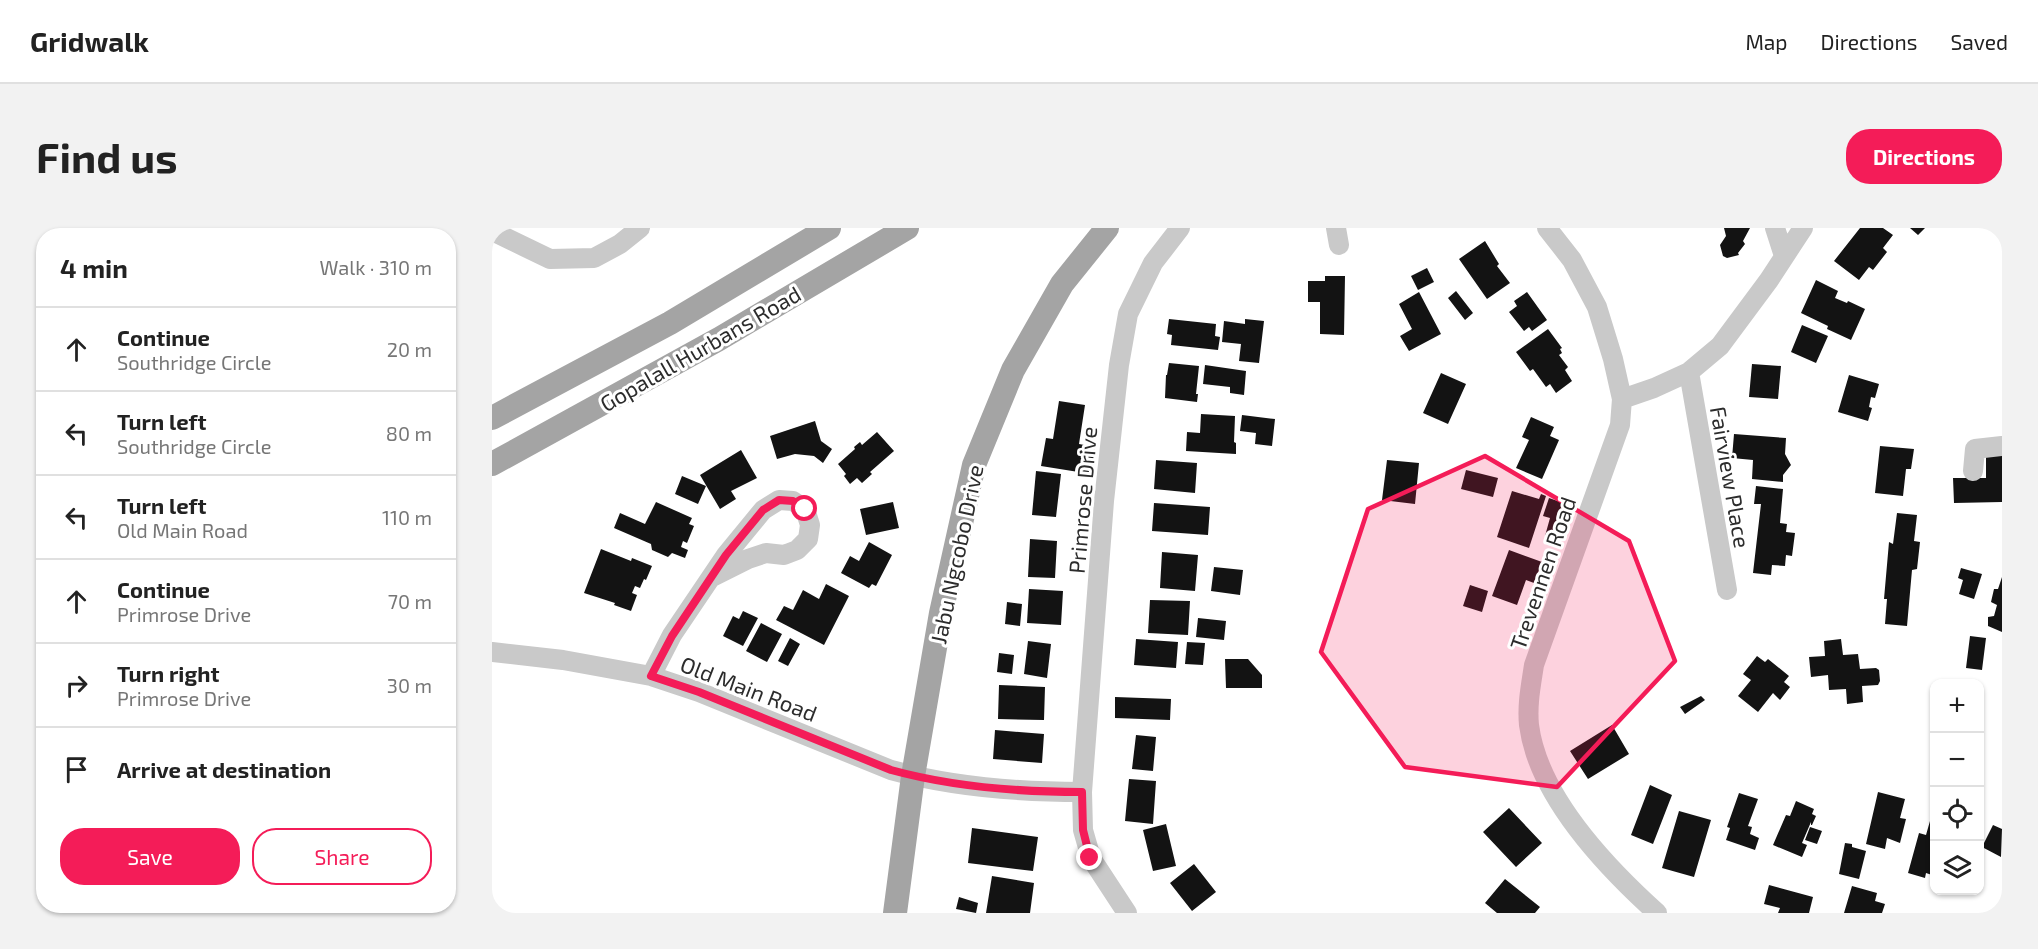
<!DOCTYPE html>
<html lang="en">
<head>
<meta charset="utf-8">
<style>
	:root { --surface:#fff; --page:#f2f2f2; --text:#222; --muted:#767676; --line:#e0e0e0; --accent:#f41c58 }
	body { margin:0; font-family:"Exo 2",sans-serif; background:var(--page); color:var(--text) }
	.controls { position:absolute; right:18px; bottom:18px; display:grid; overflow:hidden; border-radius:12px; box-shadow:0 2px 4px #0004 }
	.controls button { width:54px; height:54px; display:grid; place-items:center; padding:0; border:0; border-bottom:2px solid var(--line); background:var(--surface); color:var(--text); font:30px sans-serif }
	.stop { position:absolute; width:18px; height:18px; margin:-14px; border:4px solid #f41c58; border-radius:50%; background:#fff }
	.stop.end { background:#f41c58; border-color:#fff; box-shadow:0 2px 6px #0008 }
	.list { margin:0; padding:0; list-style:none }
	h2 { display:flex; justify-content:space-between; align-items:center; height:78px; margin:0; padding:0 24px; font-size:26px }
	h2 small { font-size:20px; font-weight:400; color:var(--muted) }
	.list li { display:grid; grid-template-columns:39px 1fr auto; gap:18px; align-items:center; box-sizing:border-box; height:84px; padding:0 24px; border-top:2px solid var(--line) }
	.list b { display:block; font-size:22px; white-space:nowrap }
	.list p { margin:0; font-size:20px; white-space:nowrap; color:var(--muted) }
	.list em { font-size:20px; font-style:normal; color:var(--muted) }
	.actions { display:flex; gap:12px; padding:18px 24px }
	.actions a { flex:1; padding:14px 0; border:2px solid var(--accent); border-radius:24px; text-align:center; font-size:21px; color:var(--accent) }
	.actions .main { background:var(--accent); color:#fff }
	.icon { flex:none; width:33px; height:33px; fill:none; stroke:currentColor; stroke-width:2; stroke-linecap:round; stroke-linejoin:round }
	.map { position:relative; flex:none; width:1510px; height:685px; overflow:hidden; border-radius:24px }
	header { display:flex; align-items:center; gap:36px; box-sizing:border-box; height:84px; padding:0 30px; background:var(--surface); border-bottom:2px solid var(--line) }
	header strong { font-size:28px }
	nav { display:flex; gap:33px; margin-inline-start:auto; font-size:21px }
	.intro { display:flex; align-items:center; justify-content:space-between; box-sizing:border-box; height:144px; padding:0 36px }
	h1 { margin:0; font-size:42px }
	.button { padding:15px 27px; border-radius:24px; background:var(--accent); color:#fff; font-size:21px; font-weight:700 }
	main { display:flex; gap:36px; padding:0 36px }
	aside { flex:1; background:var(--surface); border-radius:24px; box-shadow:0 2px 4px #0004 }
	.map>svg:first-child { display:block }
</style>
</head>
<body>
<header>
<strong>Gridwalk</strong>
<nav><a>Map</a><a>Directions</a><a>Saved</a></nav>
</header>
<div class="intro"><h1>Find us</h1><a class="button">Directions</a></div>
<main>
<aside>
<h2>4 min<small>Walk · 310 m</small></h2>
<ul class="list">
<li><svg class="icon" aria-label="ahead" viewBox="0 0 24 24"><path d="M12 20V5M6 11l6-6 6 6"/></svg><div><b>Continue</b><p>Southridge Circle</p></div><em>20 m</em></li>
<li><svg class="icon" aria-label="left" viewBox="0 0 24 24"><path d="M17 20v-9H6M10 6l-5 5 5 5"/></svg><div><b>Turn left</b><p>Southridge Circle</p></div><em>80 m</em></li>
<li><svg class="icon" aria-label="left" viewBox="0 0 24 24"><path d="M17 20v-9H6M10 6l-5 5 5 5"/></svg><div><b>Turn left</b><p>Old Main Road</p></div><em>110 m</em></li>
<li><svg class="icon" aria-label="ahead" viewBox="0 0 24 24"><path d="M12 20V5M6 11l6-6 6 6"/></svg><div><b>Continue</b><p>Primrose Drive</p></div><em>70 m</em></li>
<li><svg class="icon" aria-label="right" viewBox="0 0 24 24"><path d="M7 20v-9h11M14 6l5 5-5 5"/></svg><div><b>Turn right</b><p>Primrose Drive</p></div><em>30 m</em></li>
<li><svg class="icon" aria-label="arrive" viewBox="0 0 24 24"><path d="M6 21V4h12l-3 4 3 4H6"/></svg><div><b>Arrive at destination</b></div></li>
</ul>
<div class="actions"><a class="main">Save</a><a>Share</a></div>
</aside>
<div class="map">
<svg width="1510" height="685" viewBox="0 0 1510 685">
	<rect width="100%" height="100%" fill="#fff"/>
	<path fill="#131313" d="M1232 0H1258L1251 13 1253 16 1246 25 1247 27 1235 30 1231 28 1228 17 1234 8Z
		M1368 0H1391L1401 7 1391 20 1395 24 1381 42 1377 39 1367 52 1342 33Z
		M1418 0H1433L1426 7Z
		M993 13 1007 36 1005 38 1018 55 995 71 967 31Z
		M935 40 942 54 926 62 919 48Z
		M833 48H853L852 107 828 106V74H816V53H833Z
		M1324 52 1346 63 1343 70 1355 75 1356 73 1373 81 1359 112 1335 101 1336 98 1309 85Z
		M964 63 981 85 973 92 956 70Z
		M927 64 949 106 917 123 908 108 920 101 907 76Z
		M1035 64 1055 92 1040 103 1037 99 1032 103 1017 84 1025 78 1022 73Z
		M677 91 724 96 723 108 728 109 726 122 679 117 680 107 675 106Z
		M753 91 772 93 767 135 747 133 749 116 730 114 732 93 753 96Z
		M1310 97 1336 108 1324 135 1299 124Z
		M1056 101 1070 120 1068 121 1070 125 1067 127 1076 139 1073 142 1080 153 1064 165 1058 156 1054 159 1041 141 1038 143 1024 124Z
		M677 135 707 138 704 166H706L705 174 673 170 674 147H675Z
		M1260 136 1289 138 1286 171 1257 169Z
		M713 137 754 143 752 167 738 165V159L711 156Z
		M949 145 974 156 956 196 931 185Z
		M1357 147 1387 156 1383 170 1379 169 1377 179 1380 180 1376 193 1346 184Z
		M567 173 593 177 587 216 603 219 599 246 549 238 554 210 561 211Z
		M709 186 743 188 742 214 744 215V226L694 223 695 204 708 205Z
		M750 187 783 191 780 218 763 216 764 205 748 203Z
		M1039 189 1062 199 1058 208 1067 212 1050 251 1024 240 1037 212 1030 209Z
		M323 193 329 213 340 221 331 235 322 228 303 226 285 231 278 208Z
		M385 204 402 223 378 244 380 246 370 255 365 250 358 256 352 248 354 246 346 236 363 221 362 219 368 214 370 217Z
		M1242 206 1294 210 1293 226 1299 237 1291 247V254L1260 251 1261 232 1240 230Z
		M1388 218 1422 221 1419 241H1414L1411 268 1383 265Z
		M1510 221V274L1462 275 1461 250H1494V222Z
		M249 222 265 250 239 263 244 271 228 281 208 247Z
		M664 232 705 235 703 265 662 261Z
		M895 232 927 235 923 276 890 272Z
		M974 242 1006 250 1001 269 969 261Z
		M544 243 569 246 564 289 540 287Z
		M190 248 214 258 206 276 183 266Z
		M1264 258 1291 261 1288 295 1295 296 1294 304 1303 305 1300 328 1294 327 1293 338 1280 337 1279 347 1261 345 1269 276H1262Z
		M1020 263 1047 271 1049 266 1054 268 1037 320 1005 309Z
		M1057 270 1077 277 1072 294 1068 293 1064 311 1053 308 1058 290 1051 288Z
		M164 274 200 290 197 296 202 298 195 315 191 313 189 319 196 322 193 330 180 325 176 329 160 322 159 316 122 300 128 285 153 296Z
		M401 274 407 300 374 307 368 281Z
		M662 275 718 279 716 307 660 303Z
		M1405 285 1425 287 1422 313 1428 314 1425 341 1420 342 1415 398 1393 396 1395 371H1392L1397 314 1401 316Z
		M538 311 565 313 563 350 536 349Z
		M377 314 400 327 384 358 380 356 377 360 349 345 358 328 367 333Z
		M109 321 139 333 140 330 160 338 154 352 152 351 148 360 143 358 140 365 145 367 139 383 122 377 123 375 92 365Z
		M1017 322 1050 334 1042 355 1034 352 1025 377 1000 368Z
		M670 324 706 327 703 363 668 360Z
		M722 339 751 342 748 367 719 363Z
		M1469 340 1490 346 1482 371 1467 366 1471 352 1466 350Z
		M1510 349V404L1496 398V389L1502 388 1505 377 1499 374 1502 361H1506Z
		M334 356 357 368 332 417 284 392 292 378 301 382 311 362 327 371Z
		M978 357 996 363 990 384 971 378Z
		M537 361 571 363 569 397 535 395Z
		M658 372 698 373 696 407 656 405Z
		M515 374 530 376 528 398 513 396Z
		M251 383 266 390 251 418 231 408 241 388 247 391Z
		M706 390 734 393 732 412 704 409Z
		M269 395 290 406 275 434 254 423Z
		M1478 408 1494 410 1490 442 1474 440Z
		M298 410 308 416 296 438 286 433Z
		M644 411 686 414 684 440 642 437Z
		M1349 411 1351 427 1366 426 1368 441 1384 440 1387 442 1388 453 1386 457 1370 458 1371 474 1355 476 1354 461 1337 462 1336 447 1319 449 1317 429 1333 428 1332 413Z
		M536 413 559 416 555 450 532 446Z
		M695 414 713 415 711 437 693 436Z
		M507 425 522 427 520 446 505 444Z
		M1265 428 1273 434 1276 431 1297 448 1292 454 1298 459 1288 472 1281 465 1266 484 1246 468 1259 452 1251 446Z
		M733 431H756L770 447V460H734Z
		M507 457 553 459 552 492 506 491Z
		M1209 468 1213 472 1193 486 1188 479Z
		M623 469 679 471 678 492 623 490Z
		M1120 497 1137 526 1096 551 1078 523Z
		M503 502 552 506 550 535 501 531Z
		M644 507 664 509 661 543 640 541Z
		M637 551 664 553 661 596 633 593Z
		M1158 557 1180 567 1161 616 1139 607Z
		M1386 564 1413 571 1408 590 1414 591 1408 615 1395 610 1393 621 1374 616Z
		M1247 565 1266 571 1256 598 1260 599 1258 606 1267 610 1263 622 1234 612 1238 600 1235 599Z
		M1304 573 1322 581 1320 586 1324 588 1320 597H1319V594L1310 615 1315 617 1310 629 1281 617 1294 587 1298 588Z
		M1017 580 1050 615 1024 639 991 604Z
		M1187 583 1219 592 1202 649 1170 640Z
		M1438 593 1442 594V651L1440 647 1434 645 1433 650 1416 645 1427 605 1434 607Z
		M674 596 684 638 661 643 651 602Z
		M1501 597 1510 601 1509 629 1490 619Z
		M1318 599 1330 603 1325 616 1313 612Z
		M480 600 546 609 541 643 476 635Z
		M1353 615 1360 616V619L1374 623 1367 651 1347 646Z
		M702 636 724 664 700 683 678 655Z
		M500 648 542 655 538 685H494Z
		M1013 651 1048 679 1043 685H1005L993 675Z
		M1277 657 1321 669 1317 685H1286L1288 680 1272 676Z
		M1360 658 1385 665 1383 673 1393 676 1390 685H1352Z
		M467 669 486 675 484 685 464 681Z"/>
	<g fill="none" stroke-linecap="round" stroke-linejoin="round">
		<path stroke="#c9c9c9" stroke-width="20" d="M844 0 847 17
			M1055 0 1080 32 1105 79 1121 131 1130 171 1128 197 1042 437C1039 457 1035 476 1037 497 1046 568 1114 639 1165 685
			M1283 0 1292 28
			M0 3 58 31 102 30 128 16 148 0
			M1197 144 1235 362
			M1130 171 1162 160 1197 144 1228 118 1277 52 1311 0
			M1481 243 1483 221 1510 218
			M0 424 71 432 159 448 207 464 399 542C461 559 526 564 590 564
			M159 448 180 407 234 327 271 282 287 272 301 273 313 281 318 297 316 311 305 322 292 327 274 325 256 331 220 349
			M635 685 599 630 591 602 590 564 612 273 627 137 636 86 661 35 688 0"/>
		<path stroke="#a4a4a4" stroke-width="24" d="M0 190 178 95 337 0
			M0 236 227 111 415 0
			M403 685 421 548 449 385 482 237 521 142 570 56 615 0"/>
	</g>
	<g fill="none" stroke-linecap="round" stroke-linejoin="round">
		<path stroke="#f41c58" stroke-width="8" d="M313 281 301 273 287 272 271 282 234 327 180 408 159 448 207 464 399 542C461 559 526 564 590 564L591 602 598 630"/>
	</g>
	<path fill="#f41c58" fill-opacity="0.2" stroke="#f41c58" stroke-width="4.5" stroke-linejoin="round" d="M993 228 1137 313 1183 433 1065 559 913 539 829 424 876 281Z"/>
	<g text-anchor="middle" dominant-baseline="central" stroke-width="6" stroke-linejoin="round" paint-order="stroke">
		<g font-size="22" fill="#2c2c2c" stroke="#fff">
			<text transform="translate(208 120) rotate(-30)">Gopalall Hurbans Road</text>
			<text transform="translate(1239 249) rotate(80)">Fairview Place</text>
			<text transform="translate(590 272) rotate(-85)">Primrose Drive</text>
			<text transform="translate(464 326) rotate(-78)">Jabu Ngcobo Drive</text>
			<text transform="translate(1050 345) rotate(-71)">Trevennen Road</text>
			<text transform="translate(257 460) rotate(21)">Old Main Road</text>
		</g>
	</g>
</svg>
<div class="controls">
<button>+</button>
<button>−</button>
<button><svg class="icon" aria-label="locate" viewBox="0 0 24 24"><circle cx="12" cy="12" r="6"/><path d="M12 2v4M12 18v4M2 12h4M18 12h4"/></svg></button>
<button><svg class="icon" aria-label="layers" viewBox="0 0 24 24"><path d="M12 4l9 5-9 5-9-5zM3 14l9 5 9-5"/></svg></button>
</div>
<div class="stop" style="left:313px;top:281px"></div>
<div class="stop end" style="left:598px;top:630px"></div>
</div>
</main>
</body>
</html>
